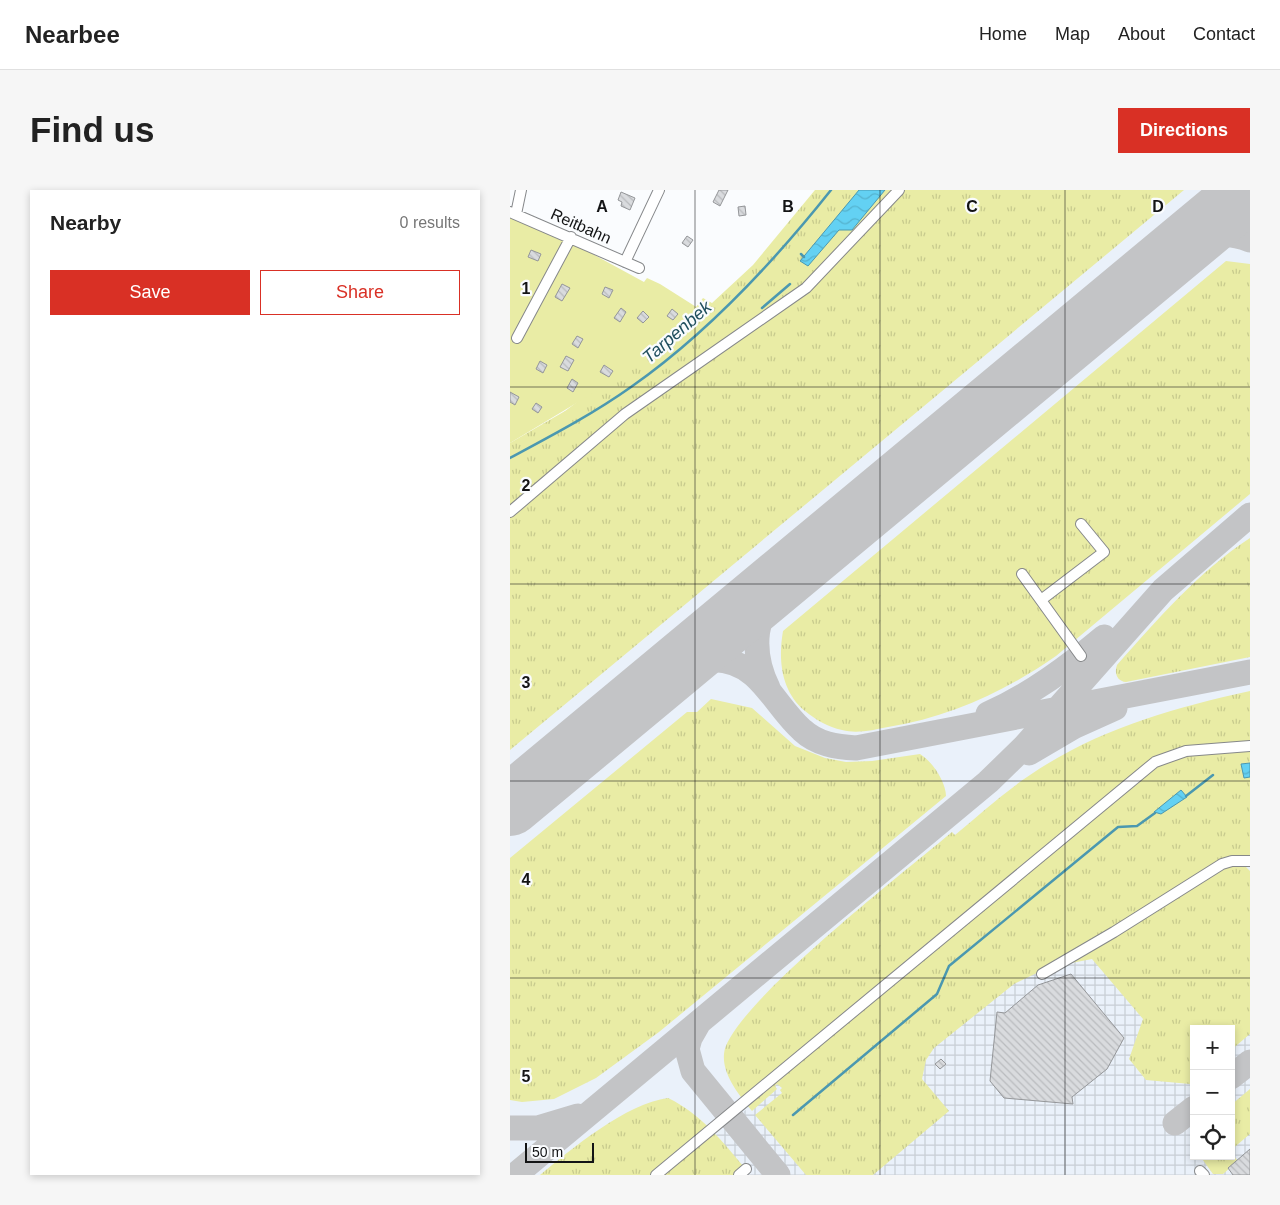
<!DOCTYPE html>
<html lang="en">
<head>
<meta charset="utf-8">
<style>
	:root { --surface:#fff; --page:#f6f6f6; --text:#222; --muted:#767676; --line:#e0e0e0; --accent:#d93025 }
	body { margin:0; font-family:Helvetica,sans-serif; background:var(--page); color:var(--text) }
	.controls { position:absolute; right:15px; bottom:15px; display:grid; overflow:hidden; border-radius:0px; box-shadow:0 2px 8px #0003 }
	.controls button { width:45px; height:45px; display:grid; place-items:center; padding:0; border:0; border-bottom:1px solid var(--line); background:var(--surface); color:var(--text); font:25px sans-serif }
	.scale { position:absolute; left:15px; bottom:12px; width:69px; box-sizing:border-box; padding-left:5px; border:2px solid #131415; border-top:0; font-size:14px; line-height:18px; white-space:nowrap; color:#131415; -webkit-text-stroke:4px #fafcfe; paint-order:stroke }
	.list { margin:0; padding:0; list-style:none }
	h2 { display:flex; justify-content:space-between; align-items:center; height:65px; margin:0; padding:0 20px; font-size:21px }
	h2 small { font-size:16px; font-weight:400; color:var(--muted) }
	.actions { display:flex; gap:10px; padding:15px 20px }
	.actions a { flex:1; padding:11px 0; border:1px solid var(--accent); border-radius:0px; text-align:center; font-size:18px; color:var(--accent) }
	.actions .main { background:var(--accent); color:#fff }
	.icon { flex:none; width:28px; height:28px; fill:none; stroke:currentColor; stroke-width:2; stroke-linecap:round; stroke-linejoin:round }
	.map { position:relative; flex:none; width:740px; height:985px; overflow:hidden; border-radius:0px }
	header { display:flex; align-items:center; gap:30px; box-sizing:border-box; height:70px; padding:0 25px; background:var(--surface); border-bottom:1px solid var(--line) }
	header strong { font-size:24px }
	nav { display:flex; gap:28px; margin-inline-start:auto; font-size:18px }
	.intro { display:flex; align-items:center; justify-content:space-between; box-sizing:border-box; height:120px; padding:0 30px }
	h1 { margin:0; font-size:35px }
	.button { padding:12px 22px; border-radius:0px; background:var(--accent); color:#fff; font-size:18px; font-weight:700 }
	main { display:flex; gap:30px; padding:0 30px }
	aside { flex:1; background:var(--surface); border-radius:0px; box-shadow:0 2px 8px #0003 }
	.map>svg:first-child { display:block }
</style>
</head>
<body>
<header>
<strong>Nearbee</strong>
<nav><a>Home</a><a>Map</a><a>About</a><a>Contact</a></nav>
</header>
<div class="intro"><h1>Find us</h1><a class="button">Directions</a></div>
<main>
<aside>
<h2>Nearby<small>0 results</small></h2>
<ul class="list">
</ul>
<div class="actions"><a class="main">Save</a><a>Share</a></div>
</aside>
<div class="map">
<svg width="740" height="985" viewBox="0 0 740 985">
	<defs>
		<pattern id="industrial-grid" width="8" height="8" patternUnits="userSpaceOnUse" patternTransform="scale(1.25)"><rect width="8" height="8" fill="#eaf1fa"/><path d="M0 4h8M4 0v8" fill="none" stroke="#c8ced5"/></pattern>
		<pattern id="grass-tufts" width="24" height="20" patternUnits="userSpaceOnUse" patternTransform="scale(1.25)"><rect width="24" height="20" fill="#e9eca5"/><path d="M3 7l-1-3M5 7V3M7 7l1-3M15 17l-1-3M17 17v-4M19 17l1-3" fill="none" stroke="#c7ca8d"/></pattern>
		<pattern id="water-waves" width="16" height="10" patternUnits="userSpaceOnUse" patternTransform="scale(1.25)"><rect width="16" height="10" fill="#63d1f3"/><path d="M0 5q4-4 8 0t8 0" fill="none" stroke="#55b3cf"/></pattern>
		<pattern id="building-back-hatch" width="6" height="6" patternUnits="userSpaceOnUse" patternTransform="scale(1.25)"><rect width="6" height="6" fill="#d9dbde"/><path d="M-1 5l2 2M0 0l6 6M5-1l2 2" fill="none" stroke="#b9bbbe"/></pattern>
	</defs>
	<rect width="100%" height="100%" fill="#fafcfe"/>
	<path fill="#eaf1fa" d="M339 0H740V648L267 894 239 918 191 985H0V287Z"/>
	<path fill="url(#industrial-grid)" fill-rule="evenodd" d="M740 648V985H191L177 969 268 893 478 801ZM684 839H721V966H684Z"/>
	<path fill="url(#grass-tufts)" d="M305 0H674L0 560V253L55 221 191 120 186 117 193 108 202 113 243 75Z
		M716 71 740 74V304L546 466C494 502 440 527 378 537 363 540 347 544 332 540 318 537 306 530 295 521 271 501 268 470 273 441Z
		M740 348V467L616 492C607 491 604 483 607 475 648 429 688 382 740 348Z
		M740 501V573L731 574 734 587H740V667H731L533 780 504 794 424 858 416 870 412 889 439 921 363 985H296L245 925 272 903 270 900 272 898 267 894 265 896 267 899 242 921C230 906 212 885 214 864 217 819 401 677 442 642L445 645C469 625 493 603 520 585 586 540 662 518 740 501Z
		M201 509 242 518 285 556 315 568 336 572 362 571 410 564C422 571 436 592 436 606L149 842 86 888 44 909 12 912 0 910V668L177 522H187Z
		M733 674 740 681V844L721 860V839H684V891L680 894 636 890 619 869 633 829 582 769 551 775 714 676Z
		M740 899V944L721 960V915Z
		M158 908C191 924 211 950 234 977L224 985H30C61 959 117 913 158 908Z
		M721 963 728 971 713 984H703L690 966H721Z"/>
	<path fill="#e9eca5" d="M0 26 55 49 134 92 137 88 150 94 191 120 192 123 128 176 0 253Z"/>
	<path fill="url(#water-waves)" stroke="#4b98b0" d="M349 0H375L342 40H329L298 76 290 71Z
		M740 573V587L734 588 731 574Z
		M671 600 677 607 651 624 644 622Z"/>
	<g fill="none" stroke-linecap="round" stroke-linejoin="round">
		<path stroke="#4b98b0" stroke-width="2.5" d="M291 64 294 67
			M252 118 280 94
			M0 268C41 246 83 224 121 197 198 143 263 73 321 0
			M676 606 703 585
			M283 925 427 804 439 776 608 637 627 636 645 623"/>
		<path stroke="#c3c4c6" stroke-width="25" d="M674 55C695 44 717 40 740 50
			M161 481C187 466 220 464 244 485 262 501 274 524 292 540 307 554 326 557 346 558L740 482
			M258 498C239 459 245 425 270 390
			M478 524C522 504 558 477 594 447
			M519 563 565 536 605 518
			M188 834 180 848 177 859 183 881 268 985
			M721 887 740 872
			M665 933 684 918
			M0 938H28L68 926
			M5 985 478 592 514 557 653 400 740 325"/>
		<path stroke="#c3c4c6" stroke-width="62" d="M0 615 740 0"/>
	</g>
	<path fill="url(#building-back-hatch)" stroke="#949699" d="M209 0H218L210 16 203 12Z
		M111 2 125 8 120 20 111 16 112 12 108 10Z
		M235 16 236 25 229 26 228 17Z
		M177 46 183 50 178 57 172 53Z
		M21 60 31 64 28 71 18 67Z
		M52 94 60 98 52 111 45 107Z
		M95 97 103 100 99 108 92 104Z
		M111 118 116 122 110 132 104 128Z
		M162 119 168 124 163 130 157 126Z
		M133 121 139 127 133 133 127 128Z
		M67 146 73 149 68 158 62 154Z
		M56 166 64 170 58 181 50 177Z
		M30 171 37 175 33 183 26 179Z
		M94 175 103 181 99 187 90 182Z
		M62 189 68 193 63 202 57 198Z
		M0 202 9 207 5 215 0 212Z
		M26 213 32 217 28 223 22 219Z
		M561 784 614 848 597 879 562 907 563 914 494 908 480 891 487 822 495 823 528 795Z
		M431 869 436 874 430 879 425 874Z
		M740 959V985H723L718 978Z"/>
	<g fill="none" stroke-linecap="round" stroke-linejoin="round">
		<g stroke="#86888a" stroke-width="12">
			<path id="minor" d="M0 22 129 78
				M6 24 11 0
				M115 72 149 0
				M7 148 61 47
				M0 322 115 224 296 98 389 0
				M512 384 571 466
				M531 410 594 362 571 334
				M532 784 604 742 712 674 722 671H740
				M690 981 694 985
				M146 985 645 572 676 561 740 556
				M229 985 236 979"/>
		</g>
		<use href="#minor" stroke="#fff" stroke-width="10"/>
	</g>
	<path fill="none" stroke="#131415" stroke-width="1" stroke-opacity="0.55" d="M185 0V985M370 0V985M555 0V985M0 197H740M0 394H740M0 591H740M0 788H740"/>
	<g text-anchor="middle" dominant-baseline="central" stroke-width="4.5" stroke-linejoin="round" paint-order="stroke">
		<g font-size="16" fill="#131415" stroke="#fafcfe">
			<text transform="translate(71 36) rotate(24)">Reitbahn</text>
		</g>
		<g font-size="18" font-style="italic" fill="#21505f" stroke="#fafcfe">
			<text transform="translate(167 142) rotate(-41)">Tarpenbek</text>
		</g>
	</g>
	<g font-size="16" text-anchor="middle" font-weight="bold" fill="#131415" stroke="#fafcfe" stroke-width="4.5" stroke-linejoin="round" paint-order="stroke">
		<text x="92" y="22">A</text>
		<text x="278" y="22">B</text>
		<text x="462" y="22">C</text>
		<text x="648" y="22">D</text>
		<text x="16" y="104">1</text>
		<text x="16" y="301">2</text>
		<text x="16" y="498">3</text>
		<text x="16" y="695">4</text>
		<text x="16" y="892">5</text>
	</g>
</svg>
<div class="controls">
<button>+</button>
<button>−</button>
<button><svg class="icon" aria-label="locate" viewBox="0 0 24 24"><circle cx="12" cy="12" r="6"/><path d="M12 2v4M12 18v4M2 12h4M18 12h4"/></svg></button>
</div>
<div class="scale">50 m</div>
</div>
</main>
</body>
</html>
